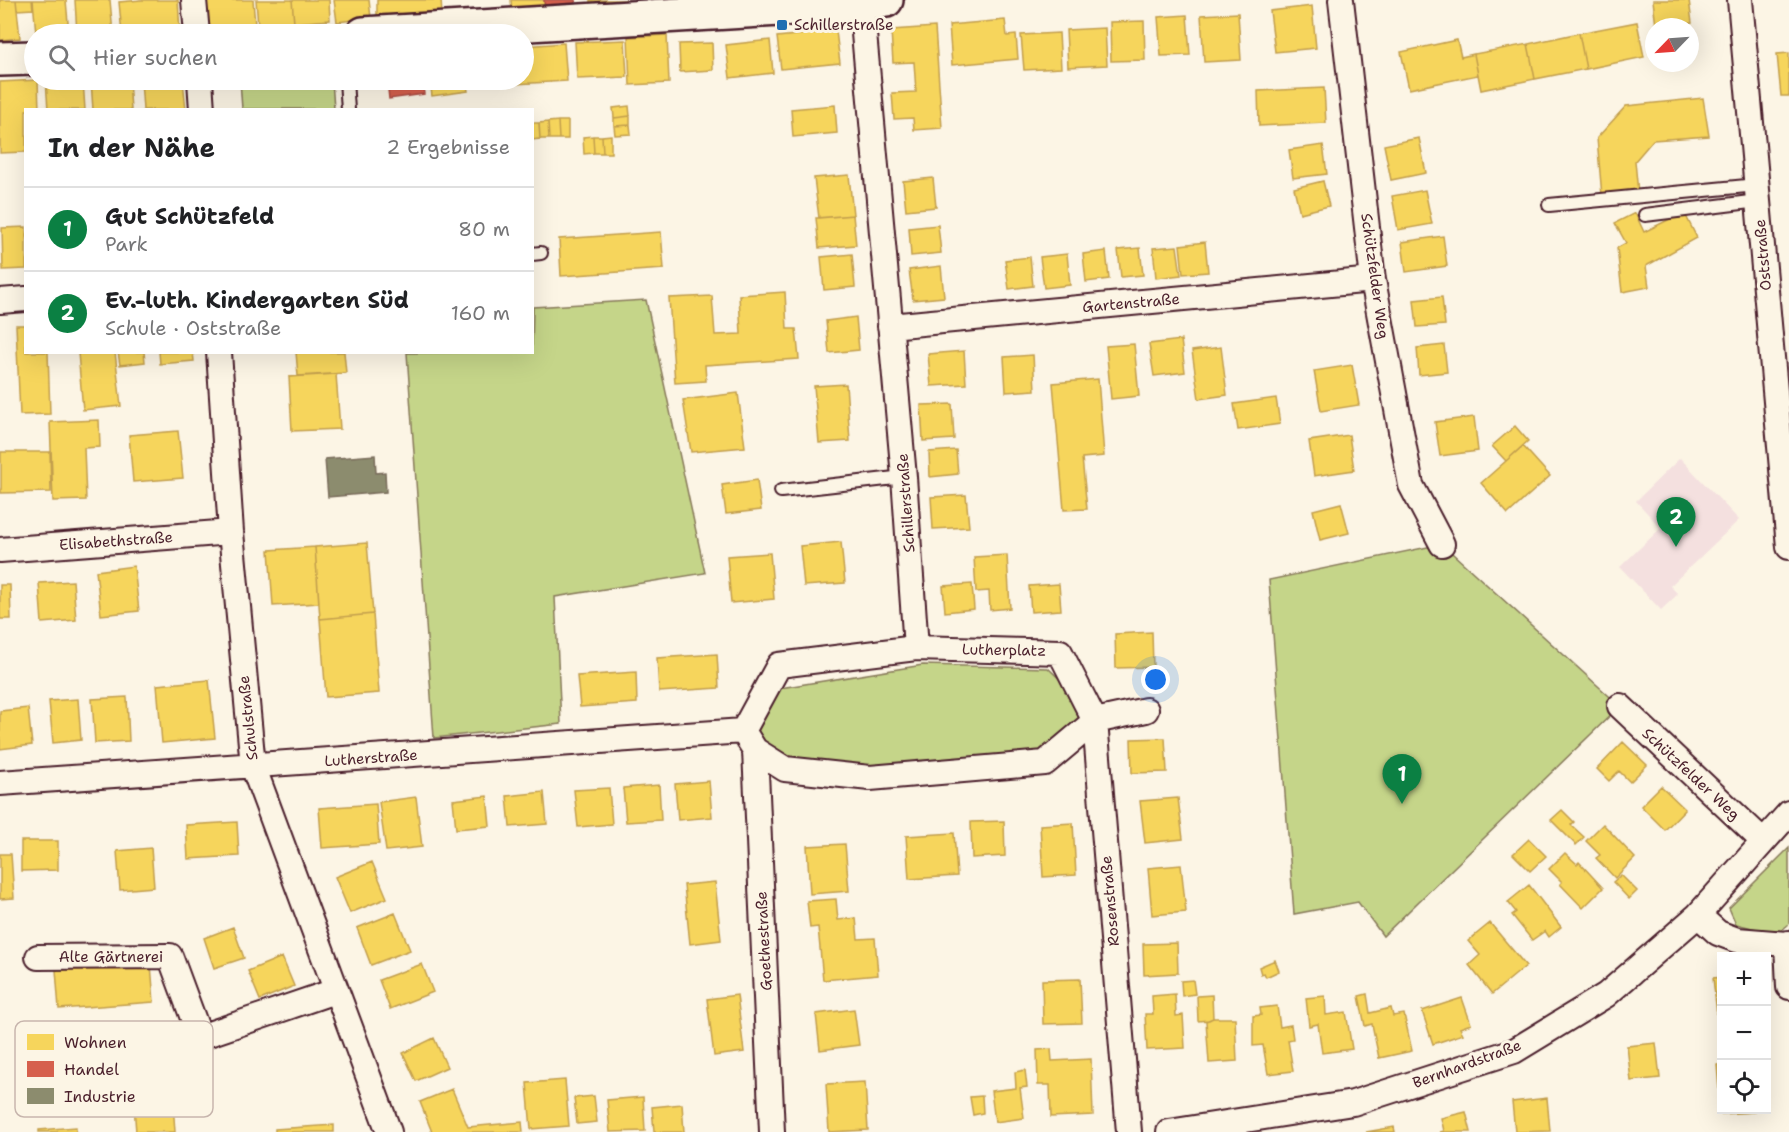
<!DOCTYPE html>
<html lang="de">
<head>
<meta charset="utf-8">
<style>
	:root { --surface:#fff; --page:#f6f6f6; --text:#202124; --muted:#757577; --line:#e0e0e0; --accent:#0b8043 }
	body { margin:0; font-family:"Shantell Sans",sans-serif; background:var(--page); color:var(--text) }
	.controls { position:absolute; right:18px; bottom:18px; display:grid; overflow:hidden; border-radius:0px; box-shadow:0 6px 24px #0002 }
	.controls button { width:54px; height:54px; display:grid; place-items:center; padding:0; border:0; border-bottom:2px solid var(--line); background:var(--surface); color:var(--text); font:30px sans-serif }
	.compass { position:absolute; left:1645px; top:18px; width:54px; height:54px; border-radius:50%; background:var(--surface); box-shadow:0 6px 24px #0002; rotate:245deg }
	.you { position:absolute; left:1156px; top:680px; width:21px; height:21px; margin:-15px; border:4px solid #fff; border-radius:50%; background:#1a73e8; box-shadow:0 0 0 9px #1a73e833 }
	.badge { display:grid; place-items:center; width:39px; height:39px; border-radius:50%; background:var(--accent); color:#fff; font-size:20px; font-weight:700 }
	.pin { position:absolute; translate:-50% -50px; filter:drop-shadow(0 2px 3px #0008) }
	.pin::after { content:''; position:absolute; top:32px; width:21px; height:18px; background:inherit; clip-path:polygon(0 0,100% 0,50% 100%) }
	.list { margin:0; padding:0; list-style:none }
	h2 { display:flex; justify-content:space-between; align-items:center; height:78px; margin:0; padding:0 24px; font-size:26px }
	h2 small { font-size:20px; font-weight:400; color:var(--muted) }
	.list li { display:grid; grid-template-columns:39px 1fr auto; gap:18px; align-items:center; box-sizing:border-box; height:84px; padding:0 24px; border-top:2px solid var(--line) }
	.list b { display:block; font-size:22px; white-space:nowrap }
	.list p { margin:0; font-size:20px; white-space:nowrap; color:var(--muted) }
	.list em { font-size:20px; font-style:normal; color:var(--muted) }
	.icon { flex:none; width:33px; height:33px; fill:none; stroke:currentColor; stroke-width:2; stroke-linecap:round; stroke-linejoin:round }
	.map { position:relative; flex:none; width:1789px; height:1132px; overflow:hidden }
	.search { position:absolute; background:var(--surface); box-shadow:0 6px 24px #0002; left:24px; top:24px; width:510px; height:66px; display:flex; align-items:center; gap:15px; box-sizing:border-box; padding:0 21px; border-radius:33px; color:var(--muted); font-size:22px }
	.panel { position:absolute; background:var(--surface); box-shadow:0 6px 24px #0002; left:24px; top:108px; width:510px; height:246px; border-radius:0px }
	.map>svg:first-child { display:block }
</style>
</head>
<body>
<div class="map">
<svg width="1789" height="1132" viewBox="0 0 1789 1132">
	<rect width="100%" height="100%" fill="#fcf5e5"/>
	<filter id="ink" filterUnits="userSpaceOnUse"><feTurbulence type="fractalNoise" baseFrequency=".0167" numOctaves="2"/><feDisplacementMap in="SourceGraphic" scale="12" xChannelSelector="R" yChannelSelector="G"/><feConvolveMatrix kernelMatrix="1 2 1 2 8 2 1 2 1" color-interpolation-filters="sRGB"/></filter>
	<g filter="url(#ink)">
		<path fill="#f4e0df" d="M1680 458 1739 520 1670 586 1678 594 1661 610 1620 567 1661 528 1636 501Z"/>
		<path fill="#c5d589" stroke="#887a5a" stroke-width="1.5" d="M240 80H332L334 109H242Z
			M646 300 705 573 555 597 561 724 434 738 407 353 532 352 533 307Z
			M1442 544 1620 706 1383 936 1358 902 1294 914 1269 580Z
			M923 665 1048 668 1073 692 1082 726 1041 760 869 774 765 751 749 732 774 689Z
			M1789 848V924L1777 934 1736 924 1729 908Z"/>
		<path fill="#f6d55c" stroke="#c29e4d" stroke-width="1.5" d="M0 0H16L20 38 0 40Z
			M16 0H32L33 9 17 10Z
			M33 0H66L69 34H36Z
			M75 0H110L113 34H77Z
			M141 0H178L180 32 122 34 119 2Z
			M204 0H253L255 25 206 28Z
			M256 0H292L294 23 258 26Z
			M292 0H329L330 20 294 23Z
			M334 0H369L371 18 337 22Z
			M377 0H441L442 15 377 18Z
			M511 0H544L545 9 512 11Z
			M590 0H633V2L590 5Z
			M1653 0H1689L1692 23 1656 27Z
			M1312 6 1316 48 1275 52 1270 11Z
			M1238 13 1241 60 1204 62 1201 15Z
			M1187 15 1190 55 1161 56 1158 17Z
			M1005 20 1007 36 1016 35 1018 59 952 65 949 25Z
			M1144 21 1145 60 1111 61 1110 22Z
			M1637 22 1644 57 1586 69 1579 33Z
			M935 27 942 128 914 130 913 118 894 119 892 93 916 92 914 62 893 63 891 30Z
			M1105 28 1107 65 1068 67 1066 30Z
			M836 31 840 63 781 69 777 37Z
			M1059 33 1061 68 1024 70 1021 35Z
			M1579 33 1586 69 1535 79 1528 44Z
			M667 35 669 83 630 85 628 37Z
			M625 40 627 77 577 79 575 42Z
			M770 40 773 73 730 78 726 45Z
			M1457 40 1461 57 1474 54 1478 75 1409 89 1401 52Z
			M564 43 567 81 515 84V80H524V46Z
			M712 43 713 70 680 72 679 44Z
			M1528 44 1535 79 1481 90 1474 54Z
			M1789 53V96H1781L1777 54Z
			M38 80 39 110H26V152L0 153V82Z
			M46 80H83L85 110H48Z
			M91 80H129L131 110H93Z
			M141 80H183L186 110H143Z
			M430 80H466L468 91 432 96Z
			M1324 88 1326 123 1259 126 1258 91Z
			M1703 98 1709 136 1653 140 1635 161 1638 193 1602 196 1597 138 1626 106Z
			M835 105 837 133 793 137 791 109Z
			M629 106 630 116 614 118 613 108Z
			M630 116V125L614 126V118Z
			M558 121 559 139H549L548 122Z
			M558 121H568V139H559Z
			M548 122 549 139H540L539 123Z
			M532 123H539L540 139 532 140Z
			M630 125 631 134 615 135 614 126Z
			M611 135V153H603L602 136Z
			M593 136H602L603 153H594Z
			M593 136 594 153 584 154 583 137Z
			M1419 138 1426 173 1391 180 1384 145Z
			M1323 145 1327 174 1293 178 1289 150Z
			M849 175 853 215 819 218 814 178Z
			M933 178 936 207 906 210 903 181Z
			M1323 181 1329 206 1300 213 1294 188Z
			M1425 190 1432 224 1398 230 1392 196Z
			M1684 212 1697 238 1646 266 1649 287 1622 292 1617 248 1626 243 1615 223 1635 213 1644 232Z
			M853 215 856 245 819 248 816 218Z
			M938 225 941 253 911 256 909 228Z
			M26 227V269L3 270 2 228Z
			M661 232 664 269 561 276 559 239Z
			M1443 236 1447 266 1406 272 1402 242Z
			M1205 242 1208 272 1183 274 1180 245Z
			M1177 246 1181 275 1156 278 1153 248Z
			M1140 248 1143 275 1121 277 1118 250Z
			M1106 251 1109 279 1086 282 1083 254Z
			M852 254 855 287 824 290 821 257Z
			M1067 254 1070 285 1044 288 1040 257Z
			M1030 257 1033 286 1009 289 1005 260Z
			M941 266 944 297 913 300 909 270Z
			M785 292 787 329H796L799 359 705 365 706 381 675 383 669 298 712 296 715 335 741 334 739 295Z
			M1442 297 1445 325 1417 327 1414 300Z
			M856 317 859 350 829 353 826 321Z
			M16 325H26V352H48L50 414 20 415Z
			M1181 340 1185 372 1154 376 1149 344Z
			M1134 344 1139 396 1111 399 1106 346Z
			M1444 345 1447 372 1419 375 1417 348Z
			M1221 347 1227 395 1199 399 1192 351Z
			M964 351 966 384 931 386 928 354Z
			M115 352 121 406 83 410 78 353Z
			M118 352H144L145 362 120 365Z
			M159 352H193L194 361 160 364Z
			M296 352H344L346 373 298 376Z
			M1033 355 1035 390 1006 392 1004 357Z
			M1352 365 1359 405 1321 411 1314 371Z
			M336 374 340 429 292 431 289 377Z
			M1098 379 1104 456 1082 458 1087 509 1064 510 1053 383Z
			M846 384 850 441 819 443 814 386Z
			M738 393 745 447 691 452 683 400Z
			M1276 398 1280 424 1238 430 1234 404Z
			M952 404 954 439 923 441 921 405Z
			M1474 417 1478 451 1440 456 1435 422Z
			M99 420 100 447 84 448 86 500 53 501 50 422Z
			M1515 426 1528 441 1506 461 1492 446Z
			M178 431 183 478 133 482 129 435Z
			M1349 435 1354 470 1314 476 1309 441Z
			M1523 446 1550 476 1508 514 1481 483Z
			M956 450 958 474 930 477 929 452Z
			M1 452H50L51 492 1 493Z
			M757 480 761 510 726 514 722 485Z
			M966 495 969 527 933 529 931 497Z
			M1341 503 1349 533 1320 540 1313 510Z
			M841 542 845 583 804 586 800 546Z
			M367 543 373 614 320 619 315 547Z
			M315 547 319 603 273 606 269 550Z
			M770 553 774 599 731 603 727 556Z
			M1007 555 1010 608 990 610 989 591 976 592 974 557Z
			M134 566 139 611 101 615 96 571Z
			M73 581 76 620 42 623 39 583Z
			M972 584 974 609 945 612 943 586Z
			M1059 584 1061 610 1031 612 1029 586Z
			M0 585H10L11 619H0Z
			M373 614 379 693 326 697 320 619Z
			M1152 632 1153 667 1116 668 1115 634Z
			M717 654 719 688 659 692 657 658Z
			M636 672 637 703 580 707 577 676Z
			M209 680 215 738 162 743 157 685Z
			M127 697 129 741 95 743 92 699Z
			M78 699 81 740 53 743 49 701Z
			M28 708 32 745 0 749V711Z
			M1165 738 1167 772 1132 773 1131 739Z
			M1623 742 1647 765 1630 782 1619 771 1609 781 1597 769Z
			M709 781 712 817 678 820 675 784Z
			M659 785 661 820 626 822 623 788Z
			M1661 786 1685 809 1665 830 1641 806Z
			M609 788 612 824 578 827 574 790Z
			M544 792 547 824 510 827 507 796Z
			M487 796 490 826 456 829 453 800Z
			M416 797 422 847 386 851 379 802Z
			M1178 798 1183 839 1145 843 1140 801Z
			M376 804 379 844 322 848 319 808Z
			M1562 810 1574 822 1571 825 1584 837 1576 845 1551 820Z
			M1004 821 1005 856 972 858 971 822Z
			M237 822 239 856 188 859 186 825Z
			M1073 823 1076 875 1043 877 1040 825Z
			M1603 824 1635 858 1615 878 1596 858 1600 855 1586 841Z
			M954 833 957 876 909 879 906 836Z
			M1529 839 1546 856 1530 871 1513 854Z
			M21 841H58V870L21 871Z
			M845 844 849 891 810 894 807 846Z
			M151 848 154 887 120 890 117 851Z
			M1565 853 1577 864 1579 862 1603 888 1583 908 1560 884 1562 882 1549 869Z
			M0 854H11L14 898 0 899Z
			M372 862 387 898 350 913 335 877Z
			M1181 865 1186 912 1152 915 1148 868Z
			M1621 875 1637 891 1629 899 1613 882Z
			M715 882 721 940 690 944 684 885Z
			M1529 885 1561 927 1549 937 1545 931 1532 940 1512 915 1516 912 1508 902Z
			M836 899 838 920 856 918 858 939 875 938 878 975 823 980 818 927 810 928 807 901Z
			M395 913 410 950 371 965 357 928Z
			M1490 923 1526 966 1492 994 1469 965 1480 955 1468 941Z
			M233 927 244 958 214 968 204 938Z
			M1177 943 1178 973 1144 975 1143 944Z
			M282 957 294 986 260 1000 248 971Z
			M1275 960 1279 971 1266 977 1264 973 1261 974 1259 967Z
			M151 964 154 1002 59 1009 56 970Z
			M422 964 433 992 390 1009 379 980Z
			M1722 977V1013L1717 1014 1713 978Z
			M1080 979 1082 1023 1043 1024 1042 980Z
			M1193 980 1195 994 1182 996 1181 981Z
			M1175 994 1176 1016 1183 1015 1185 1048 1147 1050 1145 1014H1153L1152 996Z
			M1367 994 1370 1013 1391 1008 1393 1016 1404 1014 1412 1051 1379 1058 1372 1024 1365 1026 1359 996Z
			M737 995 744 1052 714 1056 707 999Z
			M1212 995 1213 1018 1209 1020 1198 1021 1197 996Z
			M1325 996 1326 1015 1346 1012 1352 1049 1322 1053 1318 1024 1309 1026 1306 998Z
			M1462 998 1471 1024 1460 1028 1463 1034 1433 1044 1422 1011Z
			M1277 1006 1280 1027 1291 1025 1293 1039 1288 1040 1293 1071 1268 1074 1263 1045 1253 1046V1016L1261 1015 1260 1008Z
			M854 1009 859 1045 820 1050 816 1014Z
			M1213 1018H1235L1237 1061 1209 1063 1206 1021Z
			M434 1038 447 1067 416 1081 403 1053Z
			M1656 1043 1660 1078 1631 1081 1627 1046Z
			M1051 1049 1052 1061 1091 1059 1093 1115 1051 1117 1050 1085H1038L1037 1050Z
			M1722 1064V1110H1753L1754 1112 1721 1114 1717 1065Z
			M1025 1070 1027 1087 1020 1088 1024 1118 995 1122 991 1091 1016 1088 1015 1072Z
			M565 1080 569 1126 531 1129 527 1083Z
			M865 1082 868 1130 829 1132 826 1084Z
			M452 1089 468 1127 522 1122 523 1132H432L420 1102Z
			M594 1096 597 1122 577 1124 574 1098Z
			M982 1096 983 1113 973 1115 970 1097Z
			M643 1097 645 1131 610 1132 607 1100Z
			M1547 1098 1550 1131 1515 1132 1512 1102Z
			M173 1103 175 1132H136L134 1105Z
			M682 1104 684 1132H654L652 1107Z
			M1466 1112 1471 1132H1440L1444 1131 1441 1118Z
			M334 1125V1132H275V1129Z
			M76 1127V1132H39V1130Z
			M1394 1127 1395 1132H1366Z"/>
		<path fill="#d6604d" stroke="#ac4c43" stroke-width="1.5" d="M544 0H575L576 7 545 9Z
			M387 80H422L424 94 389 99Z"/>
		<path fill="#8c8c6e" stroke="#786b5a" stroke-width="1.5" d="M375 455 376 473 385 472 386 492 328 497 325 459Z"/>
		<g fill="none" stroke-linecap="round" stroke-linejoin="round">
			<g stroke="#4a1f2b" stroke-width="16">
				<path id="lane" d="M346 80 348 110
					M1549 205 1757 185
					M1645 215 1758 201
					M532 254 541 253
					M781 491 904 477"/>
			</g>
			<g stroke="#4a1f2b" stroke-width="28">
				<path id="street" d="M194 0 197 34
					M861 0 904 477 916 648
					M1341 0 1373 280 1411 485 1442 544
					M1740 0 1789 547
					M200 80 202 110
					M0 301 26 299
					M890 326 1373 280
					M219 352 231 532 253 766 389 1132
					M0 550 231 532
					M916 648 1060 652 1095 721 1045 763 870 778 785 769 755 750 743 731 779 665Z
					M1620 706 1763 841
					M755 750 772 1132
					M0 783 743 731
					M1698 915 1718 933 1737 940 1787 944 1789 943
					M1787 944 1789 987
					M38 957 170 956 200 1037 335 991
					M1129 1132 1095 721 1146 710
					M1169 1132 1353 1103 1514 1051 1606 995 1698 915 1789 813"/>
			</g>
			<g stroke="#4a1f2b" stroke-width="38">
				<path id="secondary" d="M363 34 780 9 886 0
					M0 59 34 58"/>
			</g>
			<use href="#lane" stroke="#fcf5e5" stroke-width="12"/>
			<use href="#street" stroke="#fcf5e5" stroke-width="24"/>
			<use href="#secondary" stroke="#fcf5e5" stroke-width="33"/>
		</g>
	</g>
	<rect fill="#1f6fb2" stroke="#fcf5e5" stroke-width="2" x="776" y="19" width="12" height="12" rx="3"/>
	<g text-anchor="middle" dominant-baseline="central" stroke-width="6" stroke-linejoin="round" paint-order="stroke">
		<g font-size="15" fill="#4a1f2b" stroke="#fcf5e5" text-anchor="start">
			<text x="794" y="25">Schillerstraße</text>
		</g>
		<g font-size="15" fill="#4a1f2b" stroke="#fcf5e5">
			<text transform="translate(1763 255) rotate(-95)">Oststraße</text>
			<text transform="translate(1375 276) rotate(82)">Schützfelder Weg</text>
			<text transform="translate(1131 303) rotate(-5)">Gartenstraße</text>
			<text transform="translate(906 503) rotate(-94)">Schillerstraße</text>
			<text transform="translate(116 541) rotate(-4)">Elisabethstraße</text>
			<text transform="translate(1004 650) rotate(1)">Lutherplatz</text>
			<text transform="translate(248 718) rotate(-96)">Schulstraße</text>
			<text transform="translate(371 758) rotate(-4)">Lutherstraße</text>
			<text transform="translate(1691 774) rotate(43)">Schützfelder Weg</text>
			<text transform="translate(1110 901) rotate(-95)">Rosenstraße</text>
			<text transform="translate(764 941) rotate(-93)">Goethestraße</text>
			<text x="111" y="957">Alte Gärtnerei</text>
			<text transform="translate(1467 1064) rotate(-20)">Bernhardstraße</text>
		</g>
	</g>
	<rect x="15" y="1021" width="198" height="96" rx="9" fill="#fcf5e5" stroke="#c7b5ad" stroke-width="1.5"/>
	<rect x="27" y="1034" width="27" height="16" fill="#f6d55c"/>
	<rect x="27" y="1061" width="27" height="16" fill="#d6604d"/>
	<rect x="27" y="1088" width="27" height="16" fill="#8c8c6e"/>
	<g font-size="16" fill="#4a1f2b">
		<text x="64" y="1048">Wohnen</text>
		<text x="64" y="1075">Handel</text>
		<text x="64" y="1102">Industrie</text>
	</g>
</svg>
<div class="controls">
<button>+</button>
<button>−</button>
<button><svg class="icon" aria-label="locate" viewBox="0 0 24 24"><circle cx="12" cy="12" r="6"/><path d="M12 2v4M12 18v4M2 12h4M18 12h4"/></svg></button>
</div>
<svg class="compass" viewBox="-18 -18 36 36"><path d="M0-13l5 13h-10z" fill="#e53935"/><path d="M0 13l5-13h-10z" fill="#757577"/></svg>
<div class="you"></div>
<div class="pin badge" style="left:1402px;top:804px">1</div>
<div class="pin badge" style="left:1676px;top:547px">2</div>
<div class="search"><svg class="icon" aria-label="search" viewBox="0 0 24 24"><circle cx="10" cy="10" r="6"/><path d="M15 15l6 6"/></svg>Hier suchen</div>
<section class="panel">
<h2>In der Nähe<small>2 Ergebnisse</small></h2>
<ul class="list">
<li><span class="badge">1</span><div><b>Gut Schützfeld</b><p>Park</p></div><em>80 m</em></li>
<li><span class="badge">2</span><div><b>Ev.-luth. Kindergarten Süd</b><p>Schule · Oststraße</p></div><em>160 m</em></li>
</ul>
</section>
</div>
</body>
</html>
